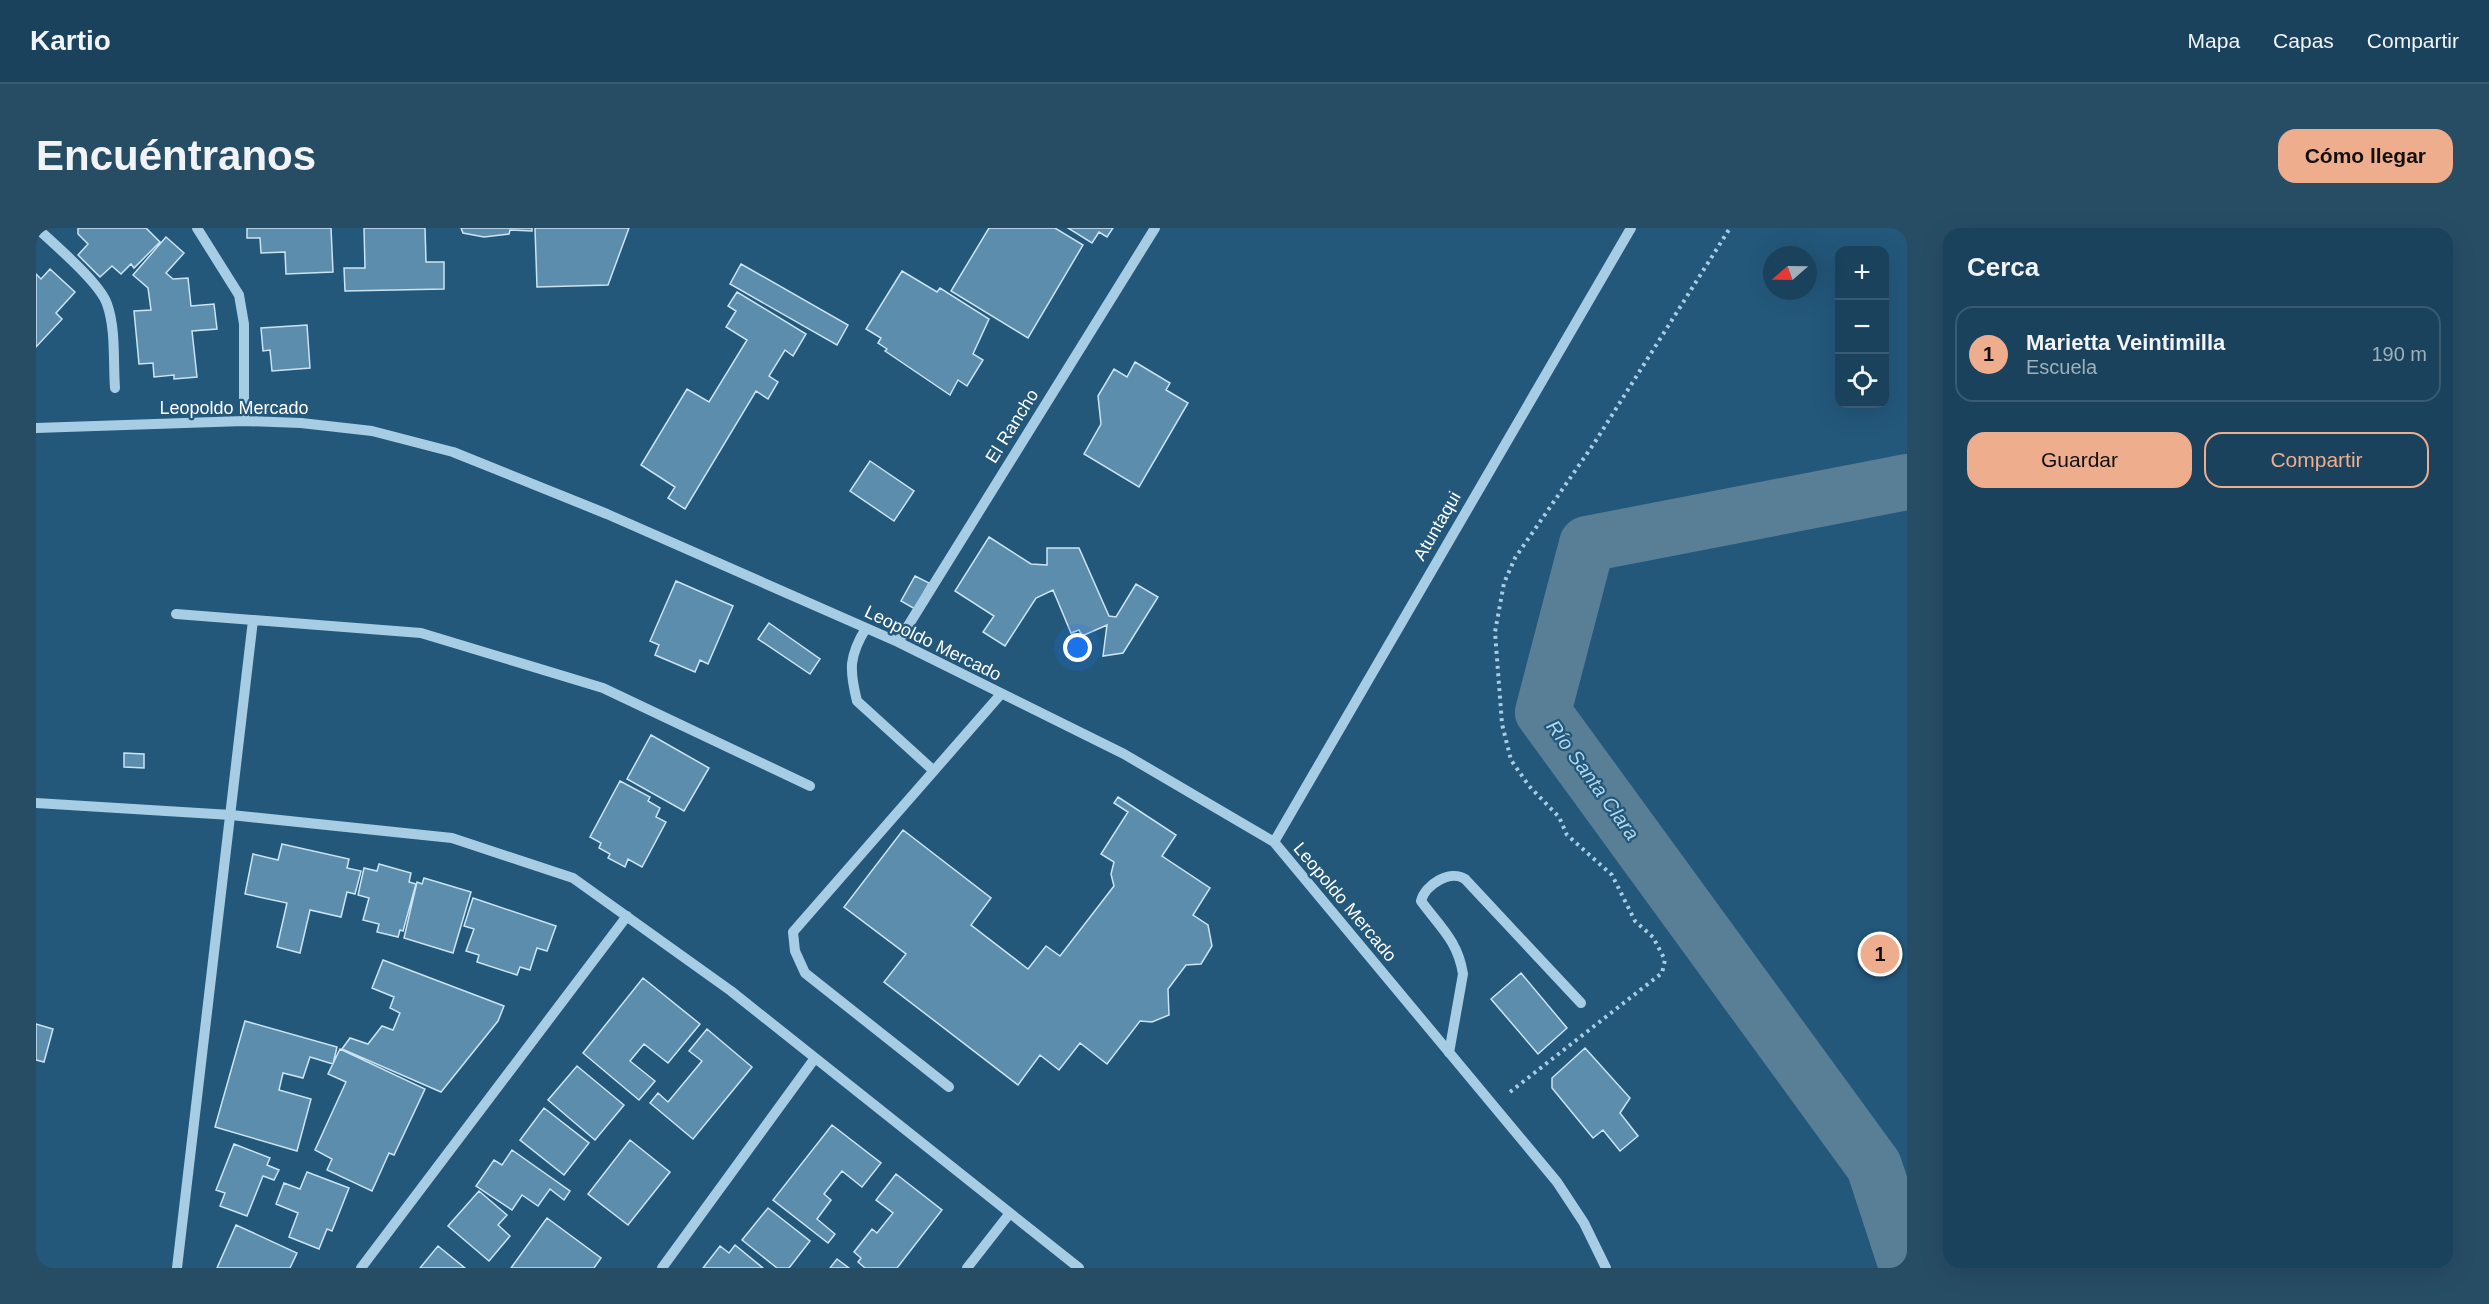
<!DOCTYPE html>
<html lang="es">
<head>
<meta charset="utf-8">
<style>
	:root { --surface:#1a425c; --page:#274d65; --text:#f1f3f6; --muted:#9fb0bb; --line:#385b72; --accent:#eead8d }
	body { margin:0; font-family:Helvetica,sans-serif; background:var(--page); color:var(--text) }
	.controls { position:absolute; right:18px; top:18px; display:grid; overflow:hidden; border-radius:12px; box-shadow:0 6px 24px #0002 }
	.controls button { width:54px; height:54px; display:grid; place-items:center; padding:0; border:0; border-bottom:2px solid var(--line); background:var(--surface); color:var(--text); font:30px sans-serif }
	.compass { position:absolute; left:1727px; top:18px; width:54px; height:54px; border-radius:50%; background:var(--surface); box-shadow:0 6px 24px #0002; rotate:250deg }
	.you { position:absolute; left:1042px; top:420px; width:21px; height:21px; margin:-15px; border:4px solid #fff; border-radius:50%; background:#1a73e8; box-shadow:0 0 0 9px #1a73e833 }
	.badge { display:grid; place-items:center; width:39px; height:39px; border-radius:50%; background:var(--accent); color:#111; font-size:20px; font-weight:700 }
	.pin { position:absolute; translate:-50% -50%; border:3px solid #fff; box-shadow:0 2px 6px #0006 }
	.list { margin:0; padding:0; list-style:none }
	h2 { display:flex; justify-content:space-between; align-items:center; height:78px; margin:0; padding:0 24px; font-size:26px }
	h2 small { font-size:20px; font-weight:400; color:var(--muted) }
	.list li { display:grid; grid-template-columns:39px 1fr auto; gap:18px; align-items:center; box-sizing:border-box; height:96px; margin:0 12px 12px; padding:0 12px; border:2px solid var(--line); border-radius:18px }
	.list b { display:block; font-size:22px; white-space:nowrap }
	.list p { margin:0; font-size:20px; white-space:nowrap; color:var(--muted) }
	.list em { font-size:20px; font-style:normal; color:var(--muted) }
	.actions { display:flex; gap:12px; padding:18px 24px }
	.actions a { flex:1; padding:14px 0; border:2px solid var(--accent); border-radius:18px; text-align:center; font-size:21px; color:var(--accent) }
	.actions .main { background:var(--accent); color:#111 }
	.icon { flex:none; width:33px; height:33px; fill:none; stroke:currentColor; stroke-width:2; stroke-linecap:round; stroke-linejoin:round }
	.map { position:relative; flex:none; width:1871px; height:1040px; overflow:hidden; border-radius:18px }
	header { display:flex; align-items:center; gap:36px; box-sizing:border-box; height:84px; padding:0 30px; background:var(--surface); border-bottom:2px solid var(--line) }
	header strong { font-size:28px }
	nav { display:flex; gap:33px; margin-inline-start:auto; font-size:21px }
	.intro { display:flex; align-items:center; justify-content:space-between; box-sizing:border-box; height:144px; padding:0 36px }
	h1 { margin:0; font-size:42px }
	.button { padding:15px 27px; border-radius:18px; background:var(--accent); color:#111; font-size:21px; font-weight:700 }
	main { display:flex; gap:36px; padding:0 36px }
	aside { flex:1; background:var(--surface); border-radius:18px; box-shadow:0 6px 24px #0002 }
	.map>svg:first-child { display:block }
</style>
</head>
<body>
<header>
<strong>Kartio</strong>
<nav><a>Mapa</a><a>Capas</a><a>Compartir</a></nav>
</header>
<div class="intro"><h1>Encuéntranos</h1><a class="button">Cómo llegar</a></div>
<main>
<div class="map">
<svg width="1871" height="1040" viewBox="0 0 1871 1040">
	<rect width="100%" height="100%" fill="#23587b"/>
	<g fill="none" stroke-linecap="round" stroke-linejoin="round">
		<path stroke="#597f97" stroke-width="56" d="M1871 254 1551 316 1507 484 1838 938 1871 1039"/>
	</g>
	<path fill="#5d8dad" stroke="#cae4f4" stroke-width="1.5" d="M42 0H110L124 14 98 40 95 36 85 46 76 38 64 49 42 27 52 16 42 6Z
		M211 0H295L297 44 250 46 249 24 225 25 224 10H211Z
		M328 0H389L390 34H408V61L309 63 308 40H329Z
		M425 0H496V3L474 2 473 6 448 9 427 5Z
		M499 0H593L572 57 501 59Z
		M953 0H1019L1047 17 992 110 915 63Z
		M1032 0H1077L1071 9 1063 4 1056 15Z
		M130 9 148 25 130 45 137 51 152 50 155 78 178 76 181 101 156 103 161 149 138 151V147L118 149 117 135 103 136 98 83 115 82 112 60 97 47Z
		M705 36 812 97 801 117 694 56Z
		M14 41 39 64 20 85 26 91 0 119V46L5 51Z
		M866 43 901 64 904 60 953 91 937 126 947 132 931 158 922 152 914 167 849 123 851 121 842 115 845 110 830 101Z
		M701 64 770 106 757 128 749 122 733 148 742 154 732 171 720 163 649 281 632 270 639 259 605 237 651 161 673 174 711 112 690 99 700 83 692 78Z
		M271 97 274 140 236 143 234 122 227 123 225 100Z
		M1099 134 1134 155 1130 162 1152 175 1103 259 1048 226 1065 196 1062 168 1078 141 1091 149Z
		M834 233 878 263 858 293 814 263Z
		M953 309 995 336 1011 337V320H1043L1073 388 1080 389 1100 356 1122 369 1087 425 1067 428 1071 397 1046 408 1043 402 1035 405 1017 362 1000 370 969 418 947 404 958 388 919 363Z
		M879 348 893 355 879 381 865 373Z
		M640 353 697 378 672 436 664 432 659 444 619 427 623 417 614 413Z
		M733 395 784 431 774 446 722 411Z
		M615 507 673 540 648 583 591 551Z
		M88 525 108 526V540L88 539Z
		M584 553 614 569 612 573 624 580 620 589 630 594 606 639 592 631 589 639 572 630 574 626 563 620 565 615 554 609Z
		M1082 569 1140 607 1126 628 1174 660 1157 687 1172 697 1176 718 1165 736 1150 737 1132 761 1133 787 1116 794 1104 793 1071 836 1044 815 1023 842 1004 827 982 857 848 754 870 726 808 679 867 602 955 670 935 697 992 741 1010 718 1024 728 1078 658 1075 646 1078 634 1065 626 1092 584 1078 575Z
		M246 616 313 631 311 640 325 643 319 666 311 664 305 689 274 682 264 725 241 719 251 675 209 666 217 626 242 632Z
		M343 636 375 645 373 654 380 656 367 703 364 702 362 709 341 704 343 696 327 692 333 670 322 667 328 640 341 643Z
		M388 650 435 664 417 725 368 710 381 654 386 656Z
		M437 670 520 698 511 723 501 720 494 742 484 739 481 747 441 734 443 727 430 723 438 701 428 698Z
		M347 732 468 778 462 793 405 864 306 821 314 810 332 816 346 798 357 802 364 785 354 780 358 769 336 760Z
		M1485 745 1531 800 1502 826 1455 771Z
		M607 750 664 796 632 835 608 816 594 833 619 853 603 872 547 825Z
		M209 793 301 819 297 836 274 829 267 850 247 845 243 862 275 871 261 923 179 899Z
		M0 796 17 801 8 834 0 832Z
		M671 801 716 839 657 911 614 875 622 865 632 874 666 833 653 823Z
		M1549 820 1594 870 1584 885 1602 908 1584 923 1567 902 1557 910 1516 860V850Z
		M304 821 389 861 358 927 353 925 336 963 291 942 296 931 279 922 310 854 292 846Z
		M541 838 588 877 559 912 512 872Z
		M508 880 553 915 528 947 484 912Z
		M796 897 845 935 826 959 806 943 788 966 795 972 781 991 799 1006 792 1015 737 972Z
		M594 912 634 944 592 997 552 966Z
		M198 916 234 930 231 937 243 942 238 952 227 948 211 988 184 978 189 965 180 962Z
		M476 922 534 963 528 972 514 961 502 978 486 967 476 982 440 958 458 932 466 937Z
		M271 944 313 960 296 1003 291 1001 283 1021 253 1009 262 985 240 976 248 955 264 961Z
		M860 946 906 982 861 1040H829L822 1034 825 1030 818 1024 836 1001 841 1005 857 985 840 972Z
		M443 963 471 987 462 997 474 1008 453 1033 412 998Z
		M732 980 774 1013 753 1040H741L706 1012Z
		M511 990 565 1030 558 1040H475Z
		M200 997 261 1025 254 1040H181Z
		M699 1017 727 1040H667L684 1018 693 1025Z
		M402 1018 429 1040H384Z
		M801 1031 813 1040H794Z"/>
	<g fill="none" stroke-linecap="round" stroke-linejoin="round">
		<path stroke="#a7cde5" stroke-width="4" stroke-dasharray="3 4.5" stroke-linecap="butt" d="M1474 864 1626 745 1629 732 1617 709 1599 693 1576 647 1531 607 1523 589 1493 558 1475 532 1466 496 1459 404 1468 355 1479 330 1559 214 1694 0"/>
		<path stroke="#a7cde5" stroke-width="10" d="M1 0C19 17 64 55 71 76 80 101 77 133 79 160
			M161 0 203 67 208 96V193
			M0 200 208 193 265 195 336 203 417 224 571 286 862 414 1088 526 1238 614 1521 954 1548 995 1570 1040
			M140 386 385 405 567 460 774 558
			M830 400C813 428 813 441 821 473L898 543
			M862 414 1119 0
			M0 575 195 587 416 610 537 650 695 763 1043 1040
			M1238 614 1595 0
			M1413 825 1427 746C1422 713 1404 699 1385 673 1389 657 1414 641 1429 651L1545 775
			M913 859 769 745 759 723 757 704 965 466
			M141 1040 217 392
			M325 1040 591 688
			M626 1040 779 830
			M931 1040 974 985"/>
	</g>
	<g text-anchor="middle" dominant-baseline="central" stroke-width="4.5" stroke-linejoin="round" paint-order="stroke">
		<g font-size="18" fill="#fff" stroke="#23587b">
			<text x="198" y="180">Leopoldo Mercado</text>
			<text transform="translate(976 198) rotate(-58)">El Rancho</text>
			<text transform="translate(1401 298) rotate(-60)">Atuntaqui</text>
			<text transform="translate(897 415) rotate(26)">Leopoldo Mercado</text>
			<text transform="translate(1309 674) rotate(50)">Leopoldo Mercado</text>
		</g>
		<g font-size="20" font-style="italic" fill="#b2d7ed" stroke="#23587b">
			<text transform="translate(1557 552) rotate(54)">Río Santa Clara</text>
		</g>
	</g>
</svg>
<div class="controls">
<button>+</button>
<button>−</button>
<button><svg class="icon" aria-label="locate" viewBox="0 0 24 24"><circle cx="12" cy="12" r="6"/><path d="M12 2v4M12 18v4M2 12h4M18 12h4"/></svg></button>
</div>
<svg class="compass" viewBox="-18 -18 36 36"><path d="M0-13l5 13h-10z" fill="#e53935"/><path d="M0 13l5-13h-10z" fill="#9fb0bb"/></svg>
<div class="you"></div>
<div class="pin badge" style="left:1844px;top:726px">1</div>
</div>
<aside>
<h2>Cerca<small></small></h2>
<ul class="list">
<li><span class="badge">1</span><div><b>Marietta Veintimilla</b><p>Escuela</p></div><em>190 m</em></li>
</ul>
<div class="actions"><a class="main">Guardar</a><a>Compartir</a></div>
</aside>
</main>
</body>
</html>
